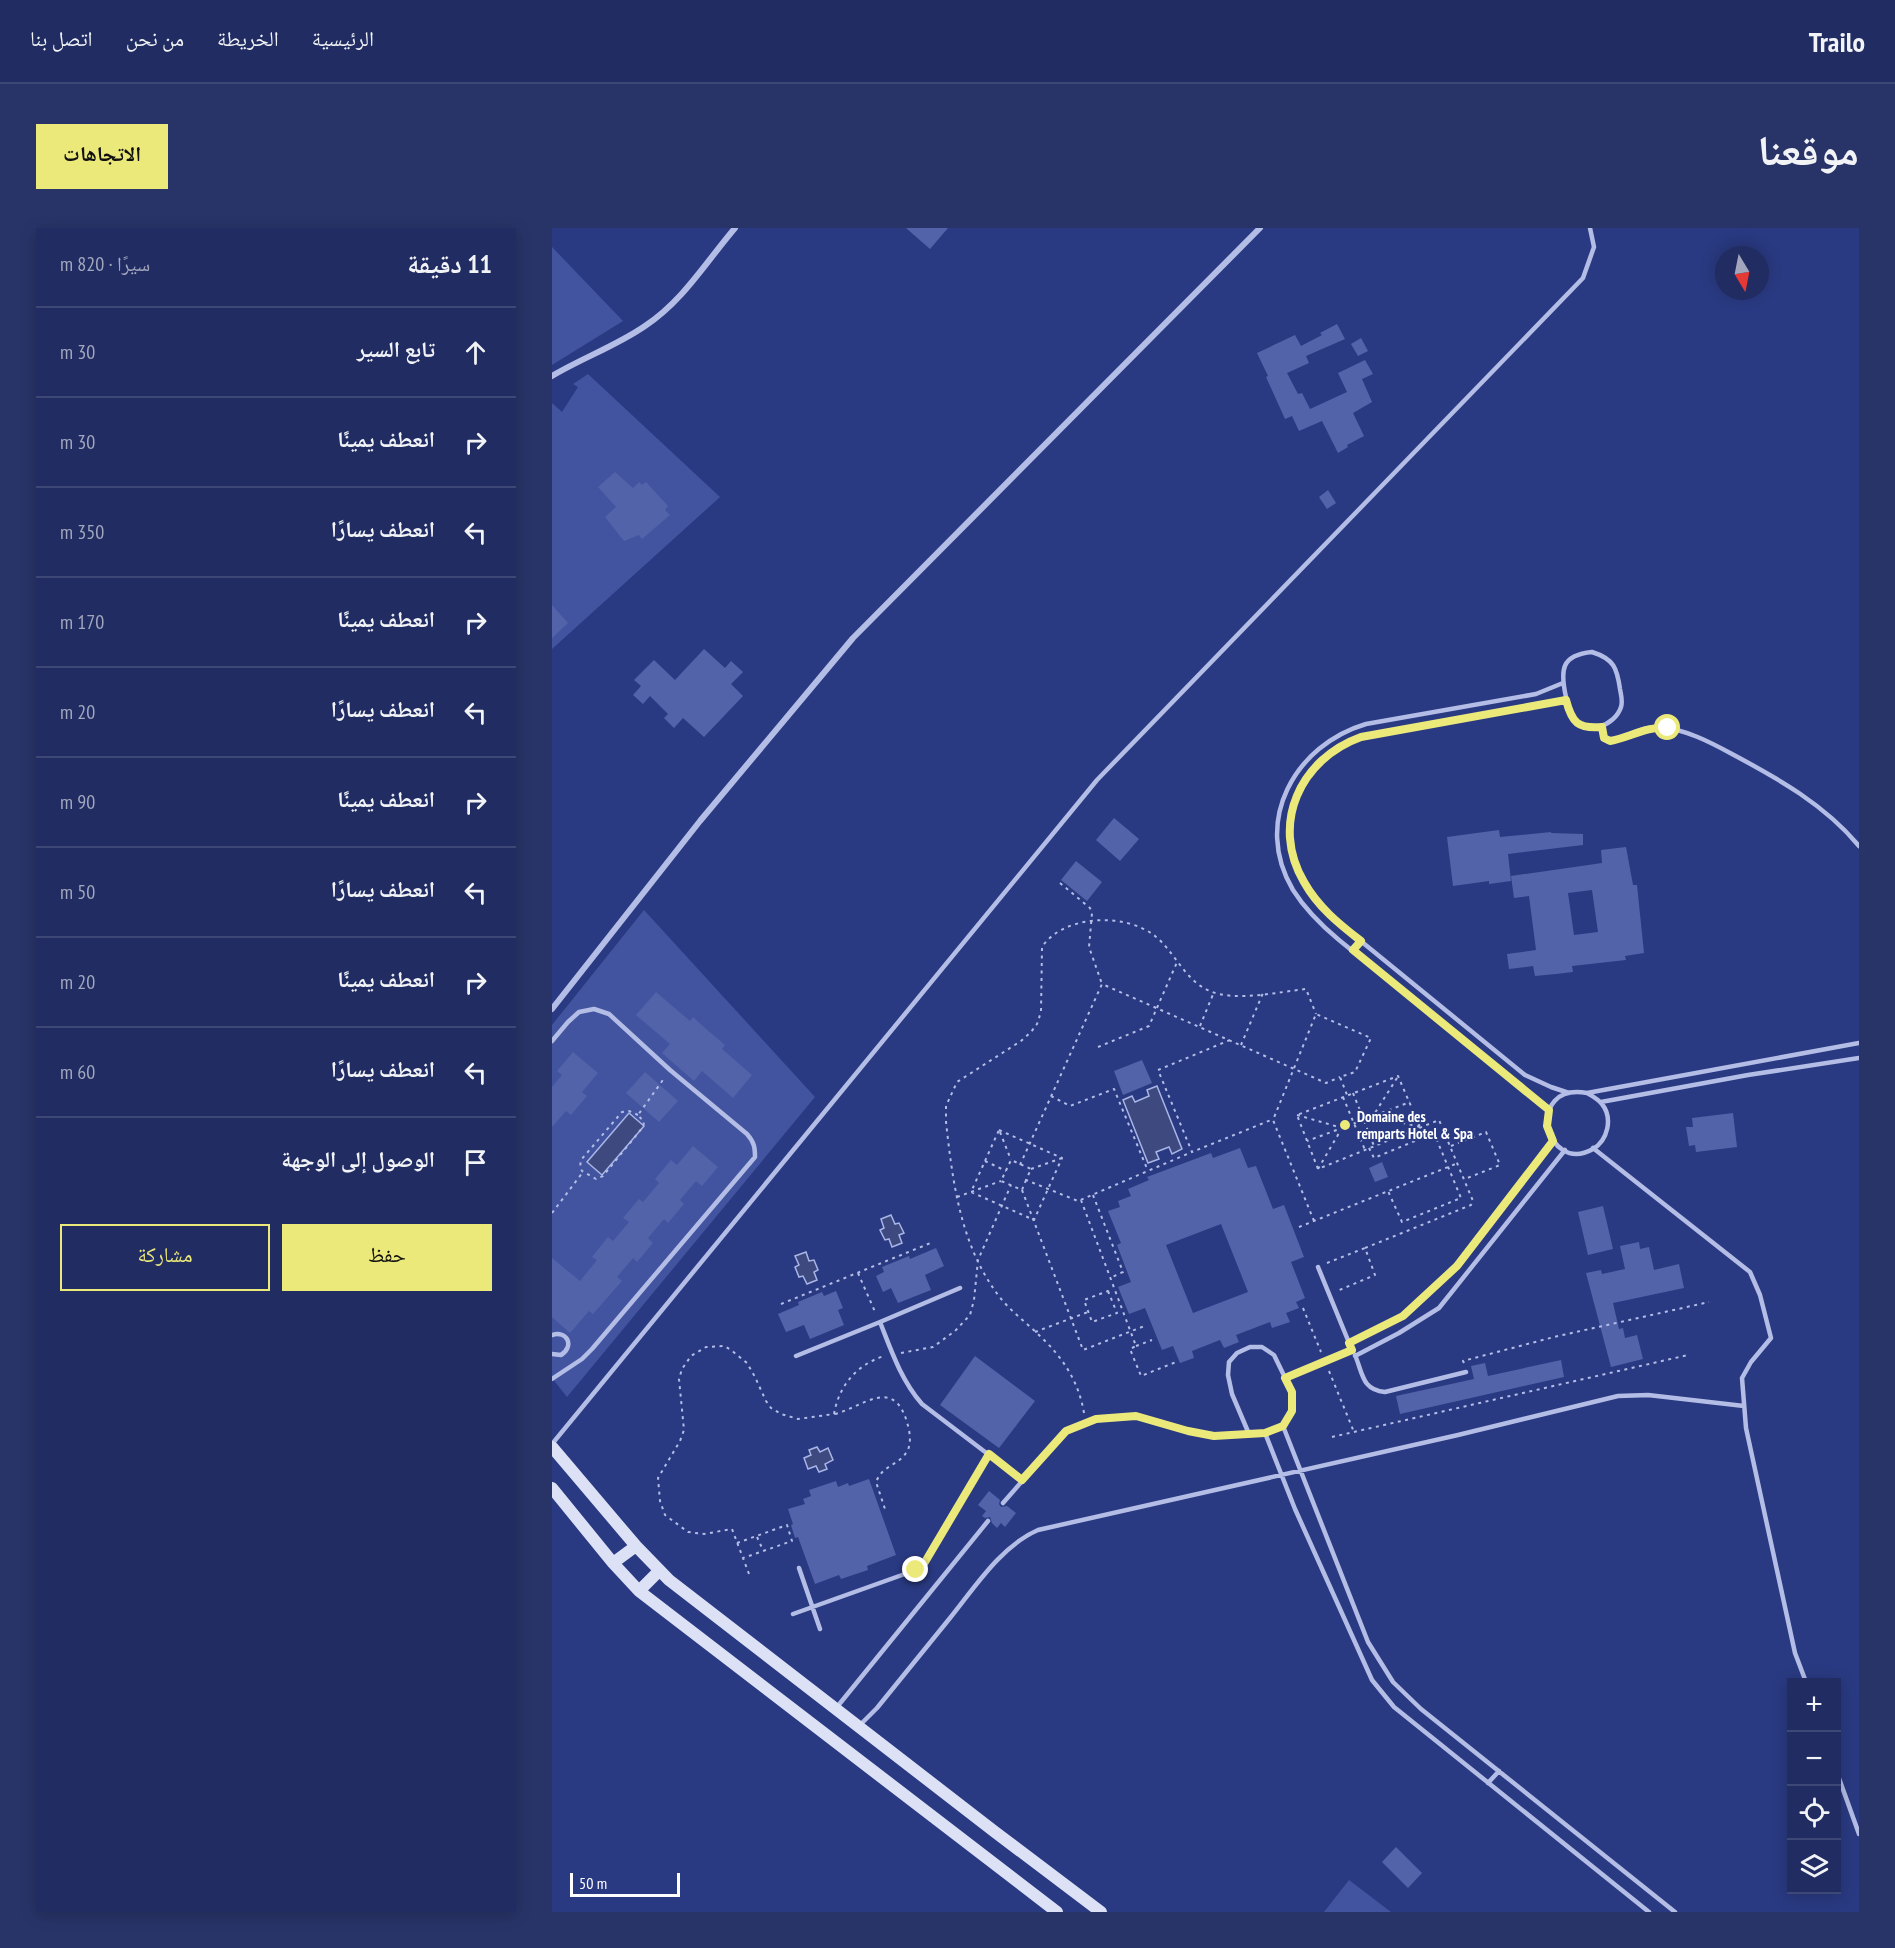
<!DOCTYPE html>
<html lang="ar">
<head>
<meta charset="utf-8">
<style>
	:root { --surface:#202c62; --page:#283468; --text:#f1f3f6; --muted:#a2a7be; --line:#3d4877; --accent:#ece97b }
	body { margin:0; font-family:"PT Sans Narrow","Noto Naskh Arabic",sans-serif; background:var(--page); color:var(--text); direction:rtl }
	.controls { position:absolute; right:18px; bottom:18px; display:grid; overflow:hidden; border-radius:0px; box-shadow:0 3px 15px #0003 }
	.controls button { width:54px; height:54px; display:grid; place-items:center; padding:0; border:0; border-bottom:2px solid var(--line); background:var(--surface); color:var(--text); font:30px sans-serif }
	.compass { position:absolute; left:1163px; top:18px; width:54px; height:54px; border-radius:50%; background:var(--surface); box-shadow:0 3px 15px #0003; rotate:170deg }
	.scale { position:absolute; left:18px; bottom:15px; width:110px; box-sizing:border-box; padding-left:6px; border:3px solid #fff; border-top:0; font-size:16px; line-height:21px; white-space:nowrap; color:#fff; -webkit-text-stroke:4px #2a3a82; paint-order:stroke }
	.stop { position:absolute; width:18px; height:18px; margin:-14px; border:4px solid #ece97b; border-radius:50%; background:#fff }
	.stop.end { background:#ece97b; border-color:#fff; box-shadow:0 2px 6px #0008 }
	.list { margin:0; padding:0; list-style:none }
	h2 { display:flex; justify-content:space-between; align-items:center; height:78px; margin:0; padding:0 24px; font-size:26px }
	h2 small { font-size:20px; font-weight:400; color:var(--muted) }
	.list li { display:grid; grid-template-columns:39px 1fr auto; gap:18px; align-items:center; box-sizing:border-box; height:90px; padding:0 24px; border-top:2px solid var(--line) }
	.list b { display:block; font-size:22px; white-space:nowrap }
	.list em { font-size:20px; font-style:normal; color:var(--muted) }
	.actions { display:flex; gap:12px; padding:18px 24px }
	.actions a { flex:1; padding:14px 0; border:2px solid var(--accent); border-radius:0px; text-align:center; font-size:21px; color:var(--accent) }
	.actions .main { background:var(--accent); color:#111 }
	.icon { flex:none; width:33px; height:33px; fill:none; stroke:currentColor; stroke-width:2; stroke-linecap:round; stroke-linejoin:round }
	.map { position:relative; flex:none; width:1307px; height:1684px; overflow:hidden; direction:ltr; border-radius:0px }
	header { display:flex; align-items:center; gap:36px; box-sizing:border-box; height:84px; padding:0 30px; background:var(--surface); border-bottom:2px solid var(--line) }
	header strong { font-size:28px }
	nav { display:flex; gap:33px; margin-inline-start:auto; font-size:21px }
	.intro { display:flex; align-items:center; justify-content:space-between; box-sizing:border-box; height:144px; padding:0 36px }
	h1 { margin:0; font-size:42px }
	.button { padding:15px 27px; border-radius:0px; background:var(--accent); color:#111; font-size:21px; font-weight:700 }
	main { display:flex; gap:36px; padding:0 36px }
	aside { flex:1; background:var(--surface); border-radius:0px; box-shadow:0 3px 15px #0003 }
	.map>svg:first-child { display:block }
</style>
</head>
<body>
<header>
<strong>Trailo</strong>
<nav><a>الرئيسية</a><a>الخريطة</a><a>من نحن</a><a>اتصل بنا</a></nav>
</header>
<div class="intro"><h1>موقعنا</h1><a class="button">الاتجاهات</a></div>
<main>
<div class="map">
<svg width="1307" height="1684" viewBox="0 0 1307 1684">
	<rect width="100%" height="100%" fill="#2a3a82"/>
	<path fill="#4254a0" d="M0 19 71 93 0 137Z
		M36 146 168 269 0 421V175L10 184 26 159 21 156Z
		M92 682 263 869 15 1169 0 1150V797Z
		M797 1652 839 1684H772Z"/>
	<path fill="#3e4a7f" stroke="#a8b5e6" stroke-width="1.5" d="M605 858 630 921 620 926 617 919 604 924 607 931 596 935 571 872 580 868 583 874 597 868 595 862Z
		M77 885 92 898 50 947 35 934Z
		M339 987 343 996 347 995 352 1005 347 1007 350 1015 340 1019 337 1011 333 1012 328 1002 332 1000 329 991Z
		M254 1024 257 1033 262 1032 266 1042 262 1044 265 1052 255 1056 251 1048 247 1049 243 1039 247 1037 243 1028Z
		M265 1219 268 1224 276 1220 281 1232 273 1236 275 1241 267 1244 264 1238 256 1241 252 1230 259 1227 257 1222Z"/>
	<path fill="#5363aa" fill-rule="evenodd" d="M354 0H396L378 21Z
		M785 96 793 111 754 128 757 135 735 145 746 166 750 165 758 181 795 164 786 145 813 132 821 146 810 151 820 174 801 185 812 208 795 217 796 219 786 225 770 193 747 203 740 188 733 191 714 149 716 148 705 125 743 107 749 118 770 107 768 105Z
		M809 110 816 123 806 128 799 116Z
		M63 244 81 260 87 254 90 257 94 254 116 278 113 282 118 287 90 311 87 307 72 313 53 289 64 279 46 259Z
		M776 262 784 275 775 281 767 269Z
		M0 377 16 395 0 410Z
		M152 421 173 440 179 433 191 444 179 456 191 468 152 509 131 490 122 500 112 490 116 486 98 468 91 476 81 467 89 458 82 452 102 432 123 452Z
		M562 590 587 611 568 633 544 612Z
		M947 602 948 609 999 604V605L1031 606V617L956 626 959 653 937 656V653L901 658 895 609Z
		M1074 619 1081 657H1085L1092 725 1073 728 1074 732 1020 738 1021 744 1004 746 983 748 981 738 957 741 955 726 984 722 977 668 962 670 959 648 1050 635 1049 622ZM1040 662 1046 704 1022 707 1016 665Z
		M524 633 550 654 535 673 509 652Z
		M104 764 138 793 141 789 153 800 173 817 170 821 200 847 181 870 150 843 142 853 110 825 118 816 84 787Z
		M21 824 46 845 30 864 35 868 19 887 14 883 0 899V859L10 847 5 843Z
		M590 832 600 855 571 867 562 843Z
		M93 844 126 873 107 894 74 865Z
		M1181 885 1185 919 1144 924 1143 917 1137 918 1134 899H1141L1140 890Z
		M141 918 166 939 150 958 144 953 128 972 132 976 116 995 112 991 96 1010 101 1015 85 1034 81 1030 65 1049 70 1053 41 1086 37 1083 18 1105 0 1089V1030L28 1053 45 1032 40 1029 56 1009 61 1013 77 994 71 990 87 971 91 974 107 955 103 951 119 932 125 937Z
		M688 920 696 940 704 938 721 981 732 977 752 1029 739 1034 753 1070 744 1074 747 1080 734 1085 738 1094 720 1100 718 1094 684 1107 687 1114 672 1120 668 1112 640 1123 642 1130 628 1135 621 1118 610 1122 593 1080 577 1086 566 1059 579 1054 565 1017 569 1015 556 983 568 979 566 973 579 968 576 961 597 952 595 949 659 925 661 930ZM669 996 696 1064 641 1085 614 1017Z
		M830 934 836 949 823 954 817 940Z
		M1051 978 1061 1021 1036 1027 1026 984Z
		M1087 1014 1088 1021 1097 1019 1102 1042 1127 1036 1132 1060 1061 1075 1067 1101 1071 1100 1073 1110 1085 1107 1091 1131 1059 1139 1034 1045 1049 1042 1050 1046 1073 1041 1068 1018Z
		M384 1020 392 1038 373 1047 379 1062 346 1075 339 1060 331 1064 324 1048 332 1044 330 1039 357 1028 358 1031Z
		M284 1063 291 1080 286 1082 292 1097 258 1111 252 1097 234 1104 226 1086 247 1077 246 1074 270 1064 272 1068Z
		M423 1128 483 1173 447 1220 388 1177Z
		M1009 1132 1012 1149 848 1186 844 1168 922 1151 919 1138 933 1135 936 1148Z
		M317 1251 344 1327 315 1338 316 1342 289 1351 287 1347 263 1356 246 1309 243 1310 239 1297 241 1296 236 1281 253 1276 251 1271 259 1268 257 1262 284 1253 286 1259 296 1255 297 1258Z
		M437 1263 448 1272 447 1276 449 1279 455 1278 464 1285 453 1299 449 1295 445 1300 440 1295 438 1289 433 1290 430 1288 434 1283 426 1277Z
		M844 1619 870 1645 856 1660 830 1634Z"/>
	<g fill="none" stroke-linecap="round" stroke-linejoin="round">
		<path stroke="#b3bde6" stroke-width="2" stroke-dasharray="3 4.5" stroke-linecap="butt" d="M508 655 538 680 540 685 537 719 550 756
			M648 798 662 764
			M678 812 606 842 640 924 719 892
			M689 817 711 765
			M546 819 597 798 626 732
			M845 850 821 888 868 899
			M801 865 822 918
			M499 868 518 878 562 861 596 943
			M791 869 813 922
			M86 887 77 883 70 884 29 932 28 939 30 943 44 951 51 948 91 899 92 894 86 887 113 849
			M745 887 790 900 755 913
			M447 902 510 930 482 992 419 964Z
			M448 904 459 932
			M899 918 934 904 948 937 913 951
			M817 920 822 930 882 905 909 970 850 994 836 963
			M433 933 454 943
			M468 937 550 756 774 855 788 849
			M479 941 510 930
			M766 941 790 900 858 874
			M474 952 470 962 449 953 459 932 479 941 474 952 526 973 640 924
			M470 962 531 1122 595 1097
			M541 967 571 1044 558 1050
			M405 969 449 953
			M529 972 584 1118 578 1121 589 1148 624 1134
			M0 985 31 944
			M762 993 721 892 764 786 819 810 803 844 788 849 795 867
			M747 999 906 935
			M813 1020 919 977 921 973 887 892 766 941 745 887 846 848 868 899
			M775 1035 813 1020 823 1047 785 1063
			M306 1045 324 1086
			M556 1063 565 1085 540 1094 532 1072Z
			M229 1076 381 1014
			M751 1080 769 1124
			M483 1104 536 1084
			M584 1118 600 1112
			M349 1125 381 1119 403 1103 418 1087 422 1072 426 1032 459 957
			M912 1135 911 1133 1002 1109 1157 1074
			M777 1143 802 1204
			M532 1185C527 1155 512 1131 490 1110 477 1097 462 1086 450 1072 409 1021 401 957 394 894V878L405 854 469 813 479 804 485 796 489 784 490 719C511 687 573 684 603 708 623 724 633 753 658 763 683 774 726 764 754 761L764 786
			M283 1186C311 1179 341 1148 355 1194 358 1204 360 1217 354 1225 345 1238 331 1237 324 1254L333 1281
			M780 1209 1136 1127
			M205 1309 211 1322
			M185 1315 235 1297 240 1313 191 1330
			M197 1346 180 1301 152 1306 136 1304 113 1287 108 1273 106 1250 128 1213 132 1202 127 1151 130 1141 139 1128 154 1119 172 1118 179 1122 195 1135 203 1149 214 1173 219 1180 229 1186 246 1191 282 1186C287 1158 304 1137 332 1128"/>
		<path stroke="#b3bde6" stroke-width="4.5" d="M1040 424C1062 431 1065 440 1068 461 1069 467 1071 473 1069 479 1063 498 1034 508 1021 491 1016 485 1015 476 1014 469 1008 442 1009 427 1040 424Z
			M1014 472 817 507C766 518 726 574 740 627 747 653 764 674 783 692L973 847 999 859 1017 865
			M1050 499 1052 510 1058 513C1075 510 1090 498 1107 499 1133 501 1158 514 1180 526 1227 551 1273 577 1307 618
			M0 813 16 794 27 784 42 781 57 786 118 842 195 906C202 914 203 919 203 929L40 1121 30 1131 0 1151
			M1035 865C1040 868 1046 871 1050 876 1061 890 1056 912 1041 921 993 948 972 854 1035 865L1307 815
			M1049 874 1196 847 1307 830
			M997 882 787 712C769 697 753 681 741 662 700 593 743 517 814 496L984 466 1011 455
			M1041 920 1198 1044 1208 1067 1219 1110 1199 1134 1190 1150 1194 1200 1243 1425 1254 1454
			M408 1060 328 1094C339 1122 349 1152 370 1176L470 1252
			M0 1107C15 1102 23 1118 9 1127L0 1126
			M797 1115 851 1088 905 1038 1001 913
			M803 1127C811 1146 810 1162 833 1164L914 1144
			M244 1128 328 1094
			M803 1128 847 1105 887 1080 1013 922
			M733 1150 800 1122 766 1039
			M731 1198 816 1414 841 1454 869 1481 1123 1684
			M713 1205 743 1281 820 1452 842 1479 1097 1684
			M0 1216 545 552 1031 50 1042 19 1038 0
			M451 1275 514 1203 544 1191 584 1188 636 1203 662 1208 713 1205 731 1198 740 1183V1164L722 1127 710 1119H698L685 1125 677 1134 676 1147 680 1166 697 1206
			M247 1340 268 1401
			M241 1386 364 1342 373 1334 437 1226
			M285 1479 436 1293
			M307 1498 325 1480C349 1450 374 1420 398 1390 423 1359 449 1318 486 1302L906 1207 1066 1168 1096 1167 1192 1178
			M1284 1542 1307 1606
			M936 1555 947 1543"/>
		<path stroke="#b3bde6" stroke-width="6" d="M0 148C30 130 64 118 93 98 131 73 154 34 183 0
			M0 781 148 593 301 410 708 0"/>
		<path stroke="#dce1f6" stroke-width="12" d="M0 1219 84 1318 117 1352 443 1604 549 1684
			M0 1260 61 1335 87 1363 505 1684
			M61 1335 84 1318
			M87 1363 107 1343"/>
	</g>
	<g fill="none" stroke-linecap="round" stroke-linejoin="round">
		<path stroke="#ece97b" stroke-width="8" d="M364 1342 373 1334 437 1226 470 1252 514 1203 544 1191 584 1188 636 1203 662 1208 713 1205 731 1198 740 1183V1164L733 1150 800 1122 797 1115 851 1088 905 1038 1001 913 995 898 997 882 801 722 809 713C787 696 766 679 752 654 718 596 748 531 809 509L1014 472C1020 495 1026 501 1050 499L1052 510 1058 513C1079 509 1094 498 1116 500"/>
	</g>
	<circle fill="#ece97b" stroke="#2a3a82" stroke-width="2" cx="793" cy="897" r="6"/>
	<g text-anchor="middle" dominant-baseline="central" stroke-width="4.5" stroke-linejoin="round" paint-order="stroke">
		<g font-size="15" font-weight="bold" fill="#fff" stroke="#2a3a82" text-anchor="start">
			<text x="805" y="888">Domaine des<tspan x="805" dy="17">remparts Hotel &amp; Spa</tspan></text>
		</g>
	</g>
</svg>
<div class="controls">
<button>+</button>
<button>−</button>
<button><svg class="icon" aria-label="locate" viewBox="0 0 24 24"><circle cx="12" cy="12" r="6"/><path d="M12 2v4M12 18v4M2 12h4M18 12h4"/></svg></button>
<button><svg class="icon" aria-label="layers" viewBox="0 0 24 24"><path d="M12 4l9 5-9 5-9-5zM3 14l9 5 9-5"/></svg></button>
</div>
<svg class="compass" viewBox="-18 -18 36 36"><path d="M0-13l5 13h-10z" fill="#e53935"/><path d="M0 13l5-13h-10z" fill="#a2a7be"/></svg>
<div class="scale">50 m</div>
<div class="stop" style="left:1116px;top:500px"></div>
<div class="stop end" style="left:364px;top:1342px"></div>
</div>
<aside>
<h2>11 دقيقة<small>سيرًا · 820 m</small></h2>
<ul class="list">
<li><svg class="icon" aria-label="ahead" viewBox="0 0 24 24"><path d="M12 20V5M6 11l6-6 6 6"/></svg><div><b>تابع السير</b></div><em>30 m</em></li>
<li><svg class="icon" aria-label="right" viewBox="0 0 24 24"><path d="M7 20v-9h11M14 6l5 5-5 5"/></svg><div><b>انعطف يمينًا</b></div><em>30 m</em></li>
<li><svg class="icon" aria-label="left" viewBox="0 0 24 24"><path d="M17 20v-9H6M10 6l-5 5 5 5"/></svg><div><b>انعطف يسارًا</b></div><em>350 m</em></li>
<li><svg class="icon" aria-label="right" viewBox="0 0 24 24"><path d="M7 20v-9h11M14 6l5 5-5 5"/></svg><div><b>انعطف يمينًا</b></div><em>170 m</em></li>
<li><svg class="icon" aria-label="left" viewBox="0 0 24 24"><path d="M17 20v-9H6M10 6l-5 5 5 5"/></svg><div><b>انعطف يسارًا</b></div><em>20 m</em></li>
<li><svg class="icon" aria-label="right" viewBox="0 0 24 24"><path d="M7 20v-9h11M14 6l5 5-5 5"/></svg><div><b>انعطف يمينًا</b></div><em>90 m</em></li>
<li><svg class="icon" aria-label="left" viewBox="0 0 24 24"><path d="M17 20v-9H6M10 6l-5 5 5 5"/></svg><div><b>انعطف يسارًا</b></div><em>50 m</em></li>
<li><svg class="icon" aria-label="right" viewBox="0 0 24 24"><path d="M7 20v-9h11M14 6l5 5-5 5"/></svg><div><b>انعطف يمينًا</b></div><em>20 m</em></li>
<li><svg class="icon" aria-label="left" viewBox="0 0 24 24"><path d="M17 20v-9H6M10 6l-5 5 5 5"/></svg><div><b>انعطف يسارًا</b></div><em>60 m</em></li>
<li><svg class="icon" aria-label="arrive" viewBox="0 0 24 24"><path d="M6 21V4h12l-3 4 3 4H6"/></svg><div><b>الوصول إلى الوجهة</b></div></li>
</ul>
<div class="actions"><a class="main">حفظ</a><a>مشاركة</a></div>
</aside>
</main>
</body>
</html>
